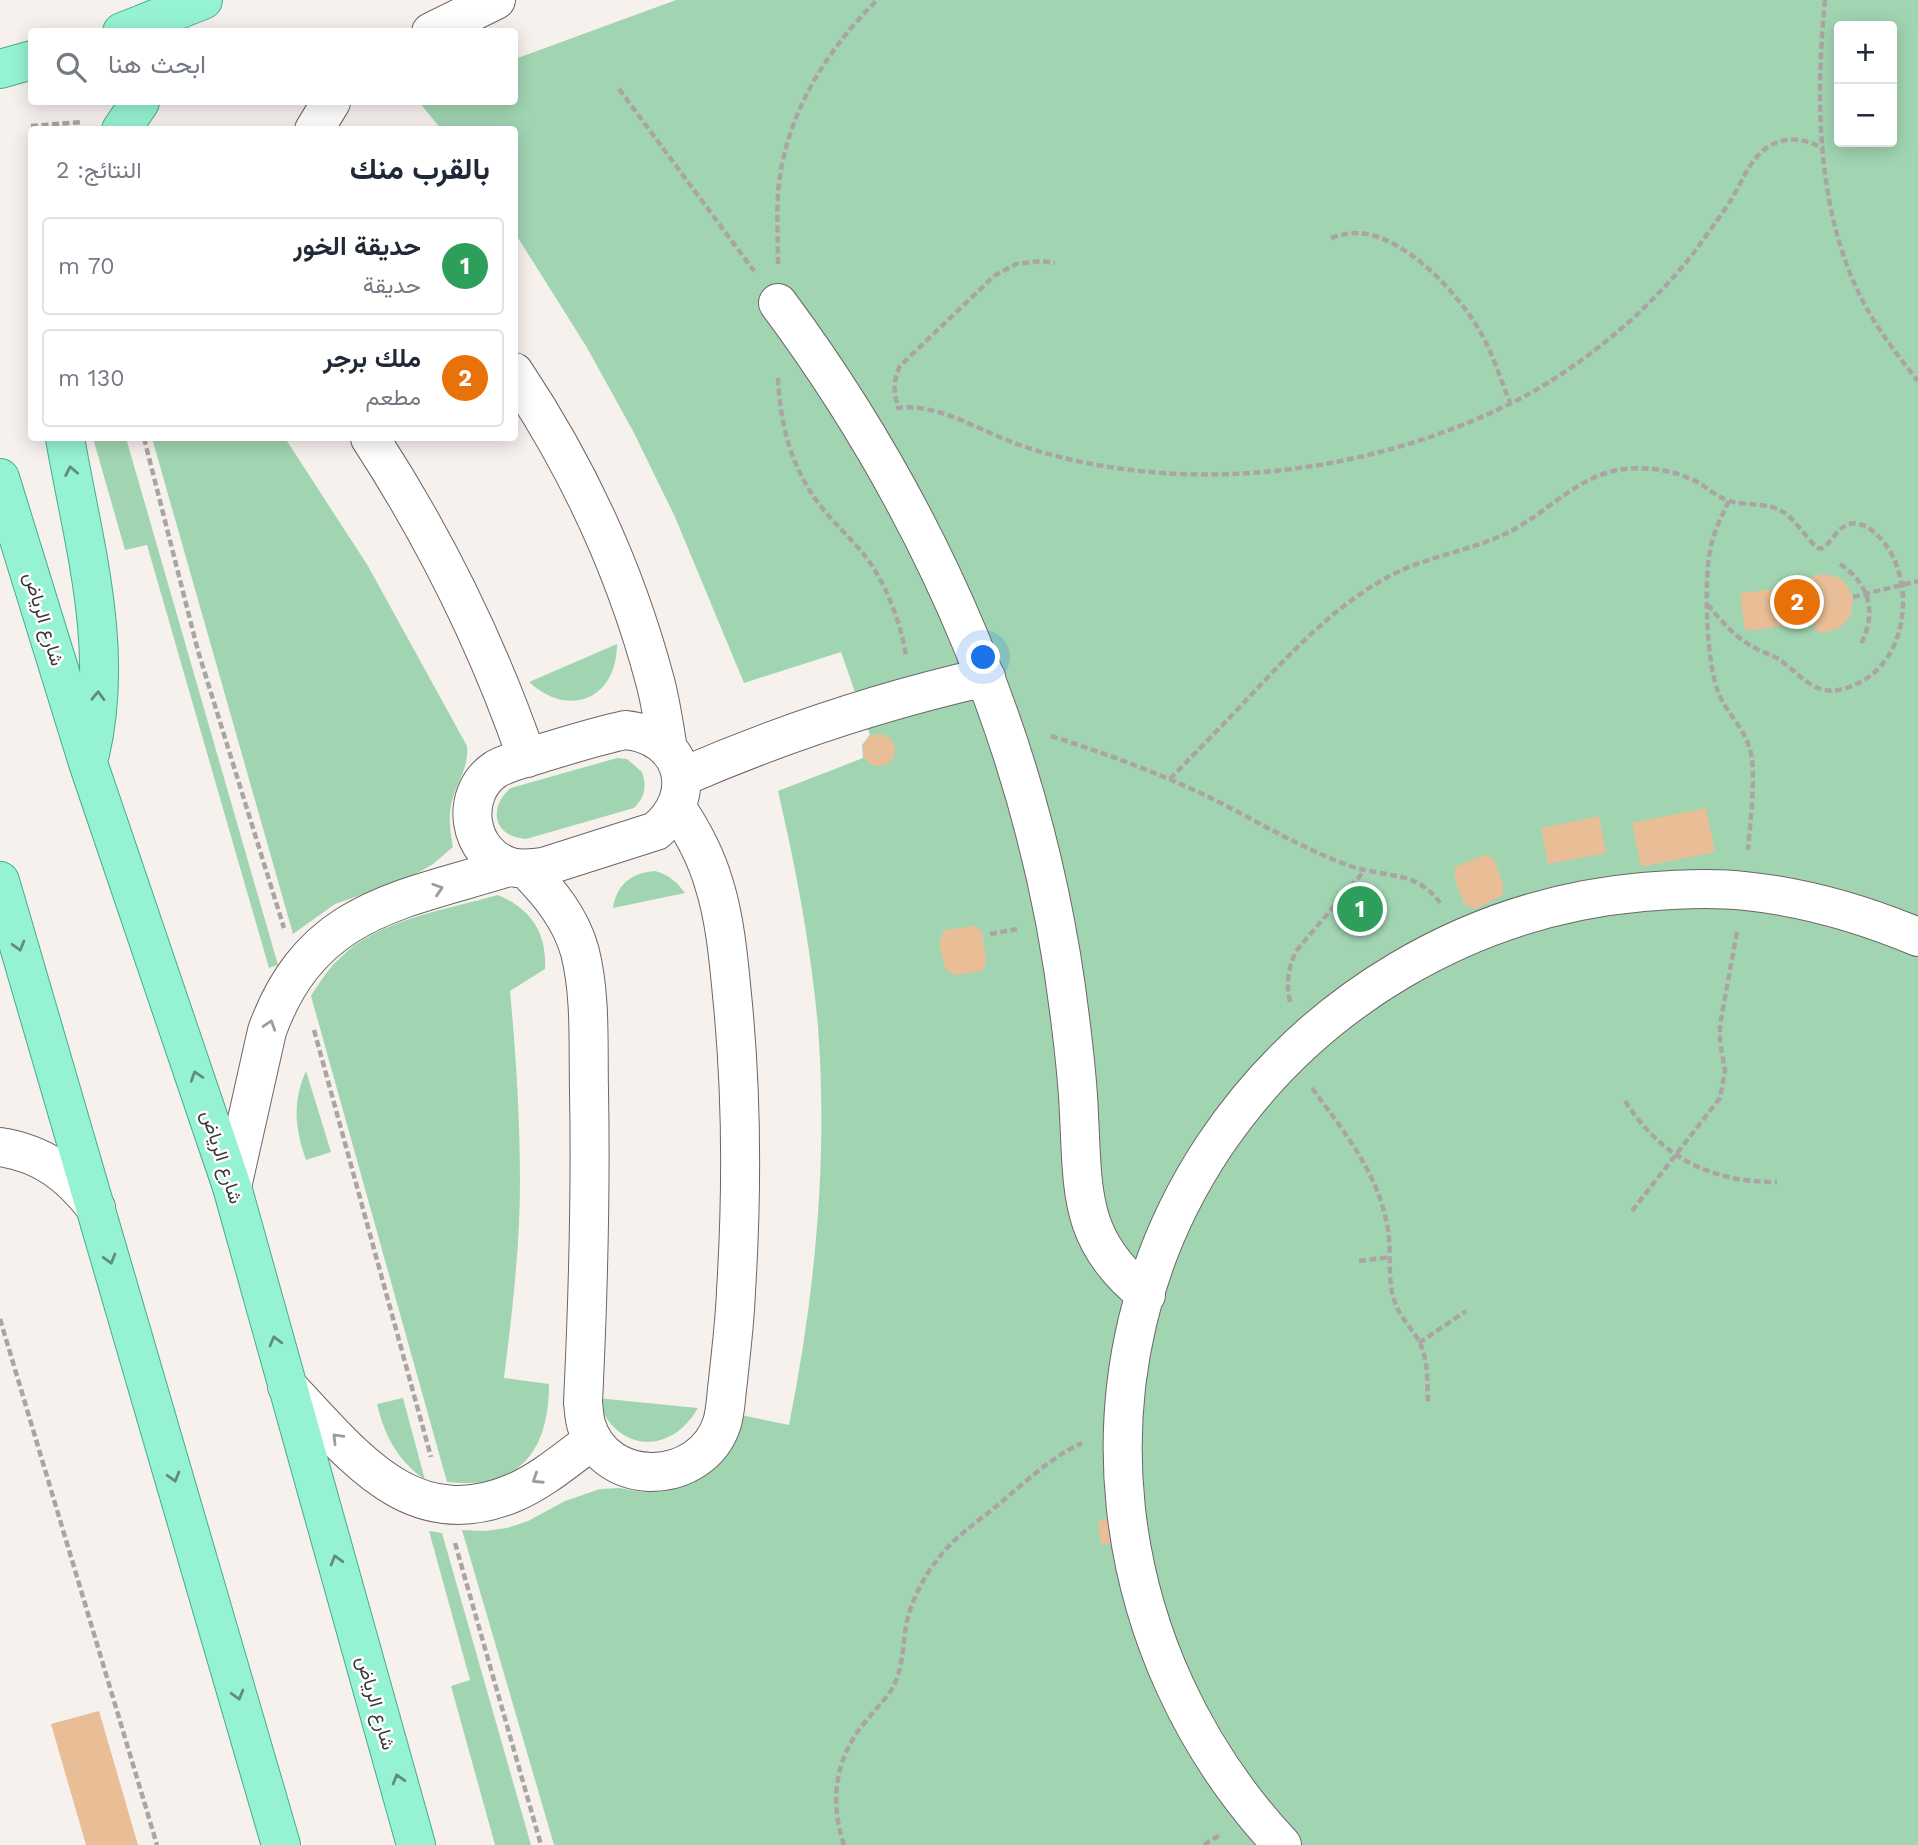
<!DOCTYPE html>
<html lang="ar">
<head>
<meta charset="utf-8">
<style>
	:root { --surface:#fff; --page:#f6f6f7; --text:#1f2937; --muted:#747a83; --line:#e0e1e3; --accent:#db2777 }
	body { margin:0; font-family:"Work Sans",Vazirmatn,sans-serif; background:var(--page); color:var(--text); direction:rtl }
	.controls { position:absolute; right:21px; top:21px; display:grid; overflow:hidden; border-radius:7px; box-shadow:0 4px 18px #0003 }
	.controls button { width:63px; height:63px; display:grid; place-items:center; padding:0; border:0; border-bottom:2px solid var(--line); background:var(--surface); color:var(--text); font:35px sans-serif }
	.you { position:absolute; left:984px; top:658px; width:24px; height:24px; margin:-18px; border:5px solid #fff; border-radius:50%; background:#1a73e8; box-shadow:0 0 0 10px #1a73e833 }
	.badge { display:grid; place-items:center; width:46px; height:46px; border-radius:50%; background:var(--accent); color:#fff; font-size:23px; font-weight:700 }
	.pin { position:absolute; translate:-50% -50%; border:4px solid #fff; box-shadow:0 2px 7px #0006 }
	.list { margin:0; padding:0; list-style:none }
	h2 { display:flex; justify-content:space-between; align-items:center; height:91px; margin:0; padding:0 28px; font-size:30px }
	h2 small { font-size:23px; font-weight:400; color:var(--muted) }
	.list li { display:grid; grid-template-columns:46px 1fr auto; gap:21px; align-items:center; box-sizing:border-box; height:98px; margin:0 14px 14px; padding:0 14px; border:2px solid var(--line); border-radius:7px }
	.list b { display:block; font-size:26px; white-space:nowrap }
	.list p { margin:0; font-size:23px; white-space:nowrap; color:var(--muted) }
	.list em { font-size:23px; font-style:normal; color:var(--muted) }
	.icon { flex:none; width:38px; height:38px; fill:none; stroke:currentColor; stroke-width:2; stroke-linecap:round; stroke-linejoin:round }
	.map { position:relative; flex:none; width:1918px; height:1845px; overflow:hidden; direction:ltr }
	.search { position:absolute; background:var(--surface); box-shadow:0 4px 18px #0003; left:28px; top:28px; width:490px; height:77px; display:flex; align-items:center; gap:18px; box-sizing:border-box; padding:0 24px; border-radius:7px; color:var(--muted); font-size:26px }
	.panel { position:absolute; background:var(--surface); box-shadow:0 4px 18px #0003; left:28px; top:126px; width:490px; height:315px; border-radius:7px; direction:rtl }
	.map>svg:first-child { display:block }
</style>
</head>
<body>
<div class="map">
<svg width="1918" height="1845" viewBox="0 0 1918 1845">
	<rect width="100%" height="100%" fill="#f7f1ee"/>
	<path fill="#a1d5b2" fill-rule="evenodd" d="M676 0H1918V1845H554L462 1530 485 1531 507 1528 528 1521 565 1501 600 1489 619 1488 642 1492 664 1489 741 1415 789 1425C815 1294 828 1161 818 1027 811 947 796 869 778 791L863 758 862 745 870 735 841 652 744 683 675 517 633 431 586 346 515 233 514 130 441 129 419 102H514L515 59ZM1839 26H1892V142H1839Z
		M93 438H126L278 965 269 968 147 545 125 550Z
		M152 438H285L368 566 467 746C469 768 457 781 452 801 448 816 450 831 453 847L433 864 409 878 335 904 293 934Z
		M617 644C617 699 569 719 529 682Z
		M617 758 627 759 642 772C647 787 645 797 634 808L526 839C494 837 487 808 511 788Z
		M655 871C669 875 676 881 685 893L613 908C617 884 631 873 655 871Z
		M498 895C531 909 547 933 545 969L510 991C516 1055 520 1118 520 1182 520 1248 512 1313 504 1378L549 1384C549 1452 519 1490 447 1482L311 996C319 983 328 969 340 958 377 920 448 909 498 895Z
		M306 1071 331 1152 306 1160C295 1128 292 1103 306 1071Z
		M403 1398 425 1480C397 1459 385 1437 377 1404Z
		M597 1398 698 1408C670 1457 614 1452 597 1398Z
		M429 1531 442 1533 531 1845H495L451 1686 470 1680Z"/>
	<path fill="#e9bd96" d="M1822 574 1838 577 1845 582 1853 597 1851 615 1840 628 1823 633 1815 631 1813 622 1745 631 1740 593 1807 586 1806 579Z
		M863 750a16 16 0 1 1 32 0a16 16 0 1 1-32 0Z
		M1706 808 1715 852 1641 867 1632 823Z
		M1599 816 1606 853 1548 864 1541 828Z
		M1484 855 1493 858 1503 884V895L1475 909 1465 905 1455 881V867Z
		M974 926 982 931 986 960 983 971 954 975 945 968 939 943 944 930Z
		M1115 1519 1118 1543 1101 1545 1098 1521Z
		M99 1711 138 1845H86L51 1724Z"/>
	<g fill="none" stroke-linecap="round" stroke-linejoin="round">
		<g stroke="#6b6664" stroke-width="40">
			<path id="minor" d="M431 32 496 0
				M314 130 331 102
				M778 303C934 513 1039 757 1070 1018 1074 1050 1078 1083 1079 1115 1083 1193 1079 1242 1146 1295
				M514 372C577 466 626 572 655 681 661 703 664 726 668 749
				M370 438C435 538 488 645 527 758
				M625 730C683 735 701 794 656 831L543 867C532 868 522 870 511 867 468 855 458 794 496 769 510 761 527 758 542 753 569 745 597 736 625 730Z
				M682 777C781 734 880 701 986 677
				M526 869C550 893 571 919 580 952 591 996 588 1045 589 1090 591 1194 588 1298 583 1403 584 1409 584 1417 586 1424 605 1490 702 1486 722 1423 726 1410 726 1394 728 1381 731 1351 735 1321 736 1291 742 1195 742 1100 733 1005 729 965 726 922 714 884 706 856 693 832 677 808
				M0 1147C44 1154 69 1174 96 1208
				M232 1187 267 1031C311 909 399 901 509 867
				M287 1386C350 1451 409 1537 513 1493 542 1481 568 1458 593 1440
				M1282 1845C1103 1654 1067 1367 1214 1146 1311 1001 1470 907 1643 892 1677 889 1712 887 1745 891 1805 897 1863 914 1918 937"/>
		</g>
		<g stroke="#47ac8a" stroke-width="40">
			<path id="major" d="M122 32 203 0
				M0 69 32 60
				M121 130 140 102
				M65 438C83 542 115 648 90 754
				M0 478 88 763 232 1187 416 1845
				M0 881 281 1845"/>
		</g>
		<path stroke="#aaa5a3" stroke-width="4.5" stroke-dasharray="7 3.5" stroke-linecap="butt" d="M1825 0C1815 104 1816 223 1871 316 1885 339 1901 360 1918 381
			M619 89 754 271
			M31 126 82 122
			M1331 238C1340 235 1349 233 1358 233 1406 235 1463 298 1483 337 1494 357 1501 381 1510 402
			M778 264C778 237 776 209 779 183 788 111 827 50 877 0
			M778 378C780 416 787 452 807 486 821 511 843 530 862 552 886 582 899 618 906 655
			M897 403C893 389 894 379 900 366L994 276 1016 264 1042 261 1055 263
			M896 408C936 403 971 426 1007 440 1026 448 1048 454 1068 459 1219 494 1389 468 1525 396 1588 362 1655 305 1698 247 1708 233 1719 218 1729 203 1741 185 1749 159 1768 147 1786 135 1805 139 1823 148
			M144 438 198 651 284 928
			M1729 501C1721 517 1713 533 1710 551 1704 582 1706 665 1719 694 1729 718 1748 729 1752 760 1755 785 1750 824 1748 850
			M1840 564C1870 585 1877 611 1861 644
			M1853 597 1918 581
			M1051 736C1107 754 1162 774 1215 800 1260 823 1303 849 1350 866 1385 878 1417 870 1440 903
			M1170 779C1197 751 1224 724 1250 696 1292 652 1334 606 1388 577 1428 555 1474 551 1513 530 1551 509 1579 475 1624 469 1651 466 1678 471 1701 484 1709 490 1717 496 1727 500 1746 507 1767 501 1785 513 1794 519 1814 547 1818 548 1831 553 1837 511 1867 527 1918 559 1916 660 1854 685 1845 689 1835 692 1824 690 1808 686 1797 673 1784 663 1776 656 1767 654 1757 649 1737 639 1722 622 1708 605
			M990 934 1017 929
			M1290 1002C1286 983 1288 969 1296 951L1364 871
			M314 1030 431 1457
			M1312 1088C1345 1133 1379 1174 1388 1230 1392 1255 1386 1280 1396 1305 1401 1318 1412 1329 1419 1341 1429 1361 1427 1384 1428 1405
			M1625 1101C1662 1158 1710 1182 1777 1182
			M1632 1211 1720 1098 1725 1071 1720 1041V1025L1737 932
			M1359 1261 1390 1257
			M0 1319 157 1845
			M1419 1343 1466 1311
			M455 1543 541 1845
			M844 1845C829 1801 835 1757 866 1721 876 1708 888 1698 895 1683 905 1661 902 1634 910 1610 918 1587 931 1565 948 1547 961 1533 978 1521 993 1509 1021 1486 1049 1458 1082 1443
			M1204 1845 1221 1834"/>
		<use href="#minor" stroke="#fff" stroke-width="38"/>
		<use href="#major" stroke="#95f3d4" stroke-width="38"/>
	</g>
	<defs><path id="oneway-chevron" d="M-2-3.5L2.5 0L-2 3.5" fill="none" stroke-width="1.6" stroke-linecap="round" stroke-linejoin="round" transform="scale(1.75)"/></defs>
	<g stroke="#638c7e">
		<use href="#oneway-chevron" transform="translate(71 471) rotate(-101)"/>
		<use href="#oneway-chevron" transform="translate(98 696) rotate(-88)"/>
		<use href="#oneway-chevron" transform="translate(19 946) rotate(74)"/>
		<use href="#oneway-chevron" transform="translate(196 1076) rotate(-108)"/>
		<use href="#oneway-chevron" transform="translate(110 1259) rotate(74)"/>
		<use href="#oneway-chevron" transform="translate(275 1341) rotate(-105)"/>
		<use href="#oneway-chevron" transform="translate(174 1477) rotate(74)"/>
		<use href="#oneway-chevron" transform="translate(336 1560) rotate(-106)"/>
		<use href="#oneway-chevron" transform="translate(238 1695) rotate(74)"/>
		<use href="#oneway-chevron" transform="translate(398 1779) rotate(-106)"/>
	</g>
	<g stroke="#9c9c9b">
		<use href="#oneway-chevron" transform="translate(438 889) rotate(-18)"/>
		<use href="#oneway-chevron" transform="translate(270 1025) rotate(-72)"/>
		<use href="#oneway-chevron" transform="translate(337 1438) rotate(-134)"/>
		<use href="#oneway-chevron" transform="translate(537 1479) rotate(147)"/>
	</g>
	<g text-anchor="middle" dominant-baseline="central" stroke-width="5" stroke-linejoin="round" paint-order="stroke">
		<g font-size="19" fill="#3a3837" stroke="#fff">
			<text transform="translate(44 619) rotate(73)">شارع الرياض</text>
			<text transform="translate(222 1157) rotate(72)">شارع الرياض</text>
			<text transform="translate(376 1703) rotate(74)">شارع الرياض</text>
		</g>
	</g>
</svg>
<div class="controls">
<button>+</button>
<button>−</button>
</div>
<div class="you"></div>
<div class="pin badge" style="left:1360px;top:909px;background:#2e9e5b">1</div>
<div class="pin badge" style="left:1797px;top:602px;background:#e8710a">2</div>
<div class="search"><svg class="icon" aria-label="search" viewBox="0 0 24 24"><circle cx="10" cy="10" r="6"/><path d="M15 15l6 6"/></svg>ابحث هنا</div>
<section class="panel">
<h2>بالقرب منك<small>النتائج: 2</small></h2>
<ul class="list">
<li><span class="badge" style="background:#2e9e5b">1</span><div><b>حديقة الخور</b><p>حديقة</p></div><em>70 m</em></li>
<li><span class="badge" style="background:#e8710a">2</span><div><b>ملك برجر</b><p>مطعم</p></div><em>130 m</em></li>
</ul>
</section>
</div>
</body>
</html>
